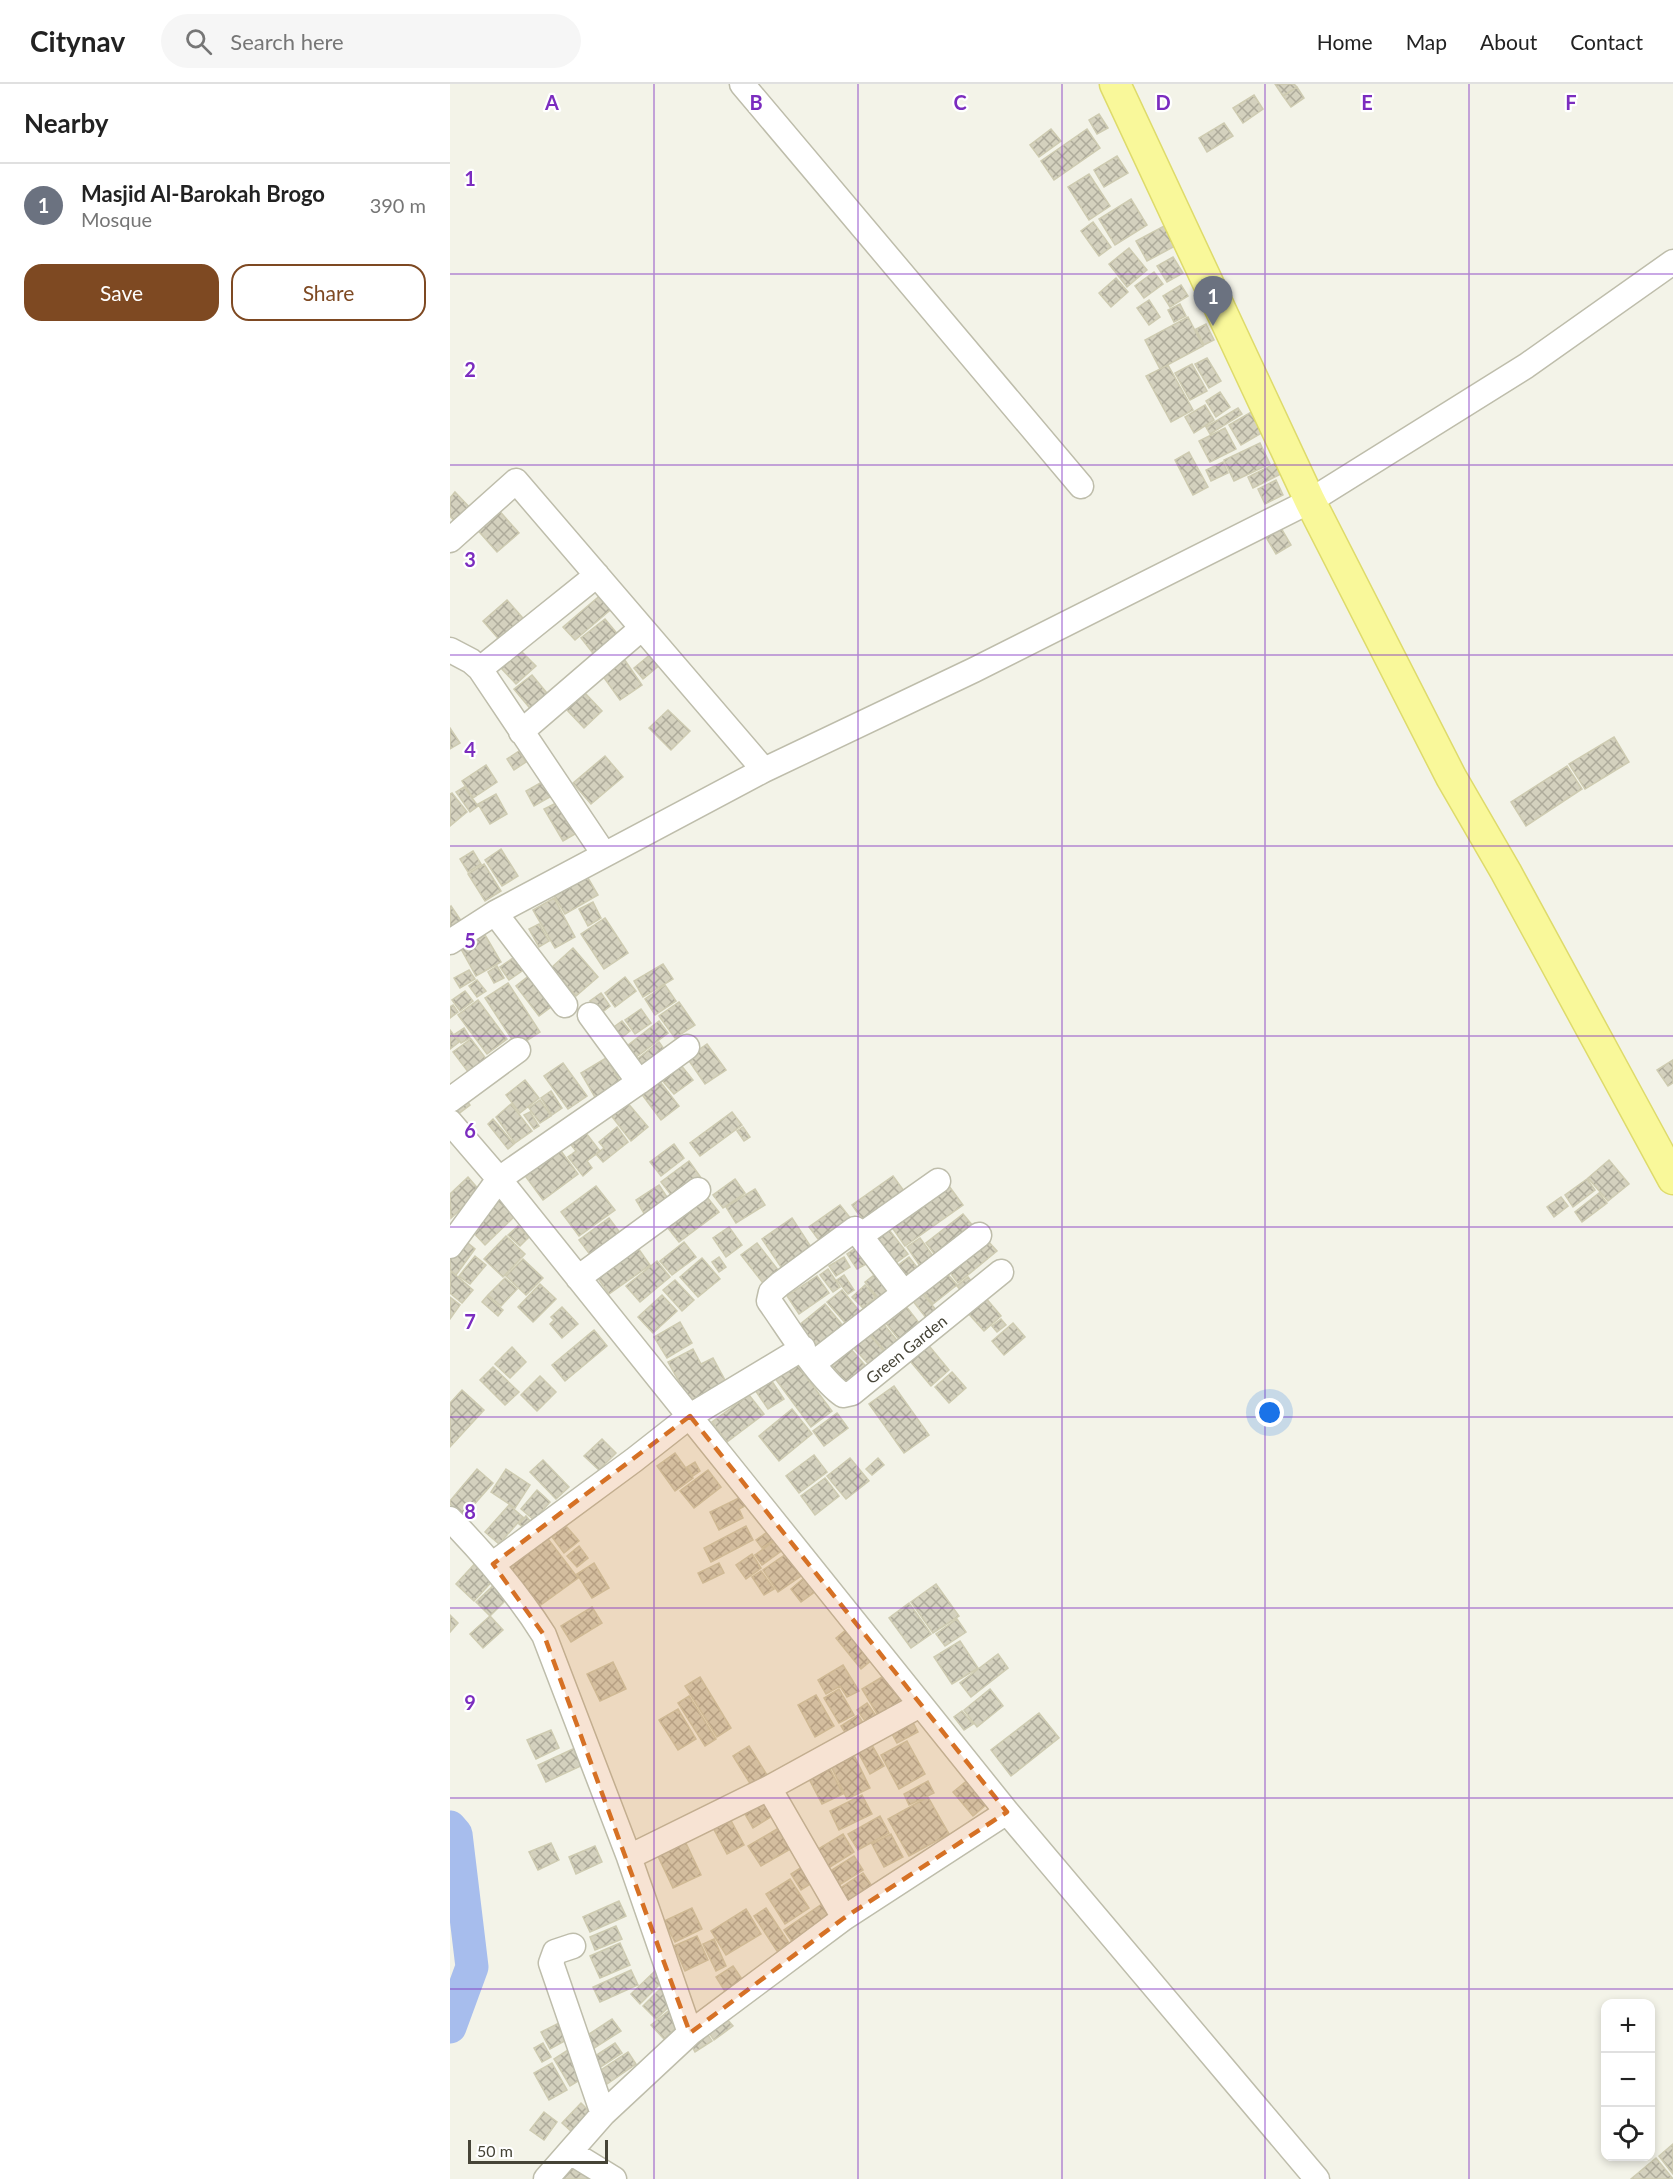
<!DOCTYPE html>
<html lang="en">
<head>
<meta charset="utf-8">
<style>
	:root { --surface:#fff; --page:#f6f6f6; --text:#222; --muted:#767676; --line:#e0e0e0; --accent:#7e4922 }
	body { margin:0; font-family:Lato,sans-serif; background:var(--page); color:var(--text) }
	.controls { position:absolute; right:18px; bottom:18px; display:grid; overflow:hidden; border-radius:12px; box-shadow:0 3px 9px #0003 }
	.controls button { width:54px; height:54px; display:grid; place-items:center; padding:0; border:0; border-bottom:2px solid var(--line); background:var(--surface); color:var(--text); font:30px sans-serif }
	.scale { position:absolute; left:18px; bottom:15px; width:140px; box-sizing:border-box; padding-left:6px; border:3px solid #464437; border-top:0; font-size:16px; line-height:21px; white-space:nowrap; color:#464437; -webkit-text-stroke:4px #fff; paint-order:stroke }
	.you { position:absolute; left:820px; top:1329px; width:21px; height:21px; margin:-15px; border:4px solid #fff; border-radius:50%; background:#1a73e8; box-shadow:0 0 0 9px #1a73e833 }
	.badge { display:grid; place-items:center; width:39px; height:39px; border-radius:50%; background:var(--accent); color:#fff; font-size:20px; font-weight:700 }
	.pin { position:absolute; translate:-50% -50px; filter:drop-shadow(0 2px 3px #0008) }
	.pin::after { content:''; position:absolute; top:32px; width:21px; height:18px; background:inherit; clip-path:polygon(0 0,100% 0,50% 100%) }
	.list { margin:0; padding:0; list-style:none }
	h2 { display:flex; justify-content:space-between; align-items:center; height:78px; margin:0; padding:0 24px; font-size:26px }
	h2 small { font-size:20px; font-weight:400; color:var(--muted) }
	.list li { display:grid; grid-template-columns:39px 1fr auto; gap:18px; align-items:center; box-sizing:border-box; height:84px; padding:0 24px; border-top:2px solid var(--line) }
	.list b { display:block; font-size:22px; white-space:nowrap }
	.list p { margin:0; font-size:20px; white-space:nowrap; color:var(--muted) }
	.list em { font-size:20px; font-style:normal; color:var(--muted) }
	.actions { display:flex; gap:12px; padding:18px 24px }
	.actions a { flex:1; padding:14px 0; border:2px solid var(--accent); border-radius:18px; text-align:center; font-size:21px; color:var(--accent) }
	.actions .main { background:var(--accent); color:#fff }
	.icon { flex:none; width:33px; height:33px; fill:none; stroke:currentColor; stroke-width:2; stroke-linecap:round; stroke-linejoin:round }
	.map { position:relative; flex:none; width:1223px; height:2095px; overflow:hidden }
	header { display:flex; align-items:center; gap:36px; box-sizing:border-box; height:84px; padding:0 30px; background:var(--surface); border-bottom:2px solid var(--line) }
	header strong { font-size:28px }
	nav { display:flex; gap:33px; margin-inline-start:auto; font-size:21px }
	.search { width:420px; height:54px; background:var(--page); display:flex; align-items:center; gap:15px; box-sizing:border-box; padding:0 21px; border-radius:33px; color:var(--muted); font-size:22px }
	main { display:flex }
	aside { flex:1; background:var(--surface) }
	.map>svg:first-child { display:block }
</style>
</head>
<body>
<header>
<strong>Citynav</strong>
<div class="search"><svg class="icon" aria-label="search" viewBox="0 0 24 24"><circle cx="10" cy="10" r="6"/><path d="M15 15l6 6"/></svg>Search here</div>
<nav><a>Home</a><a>Map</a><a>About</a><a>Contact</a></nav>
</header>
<main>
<aside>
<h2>Nearby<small></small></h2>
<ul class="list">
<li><span class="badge" style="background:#6b7280">1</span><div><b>Masjid Al-Barokah Brogo</b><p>Mosque</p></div><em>390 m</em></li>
</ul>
<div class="actions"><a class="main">Save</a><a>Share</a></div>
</aside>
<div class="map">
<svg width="1223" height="2095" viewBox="0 0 1223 2095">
	<defs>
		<pattern id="building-cross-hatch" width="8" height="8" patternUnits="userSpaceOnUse" patternTransform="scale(1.5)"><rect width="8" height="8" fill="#d4d1be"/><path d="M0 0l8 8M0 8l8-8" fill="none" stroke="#aeab9b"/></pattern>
	</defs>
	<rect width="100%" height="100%" fill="#f3f3e8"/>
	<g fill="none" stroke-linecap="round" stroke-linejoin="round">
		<path stroke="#a7bded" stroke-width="33" d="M0 1743 6 1750 22 1883 0 1943"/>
	</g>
	<path fill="url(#building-cross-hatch)" stroke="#cecbb1" stroke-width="1.5" d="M825 0H844L847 3 833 12Z
		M847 3 854 14 841 23 833 12Z
		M804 11 813 25 793 39 783 24Z
		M649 30 658 44 647 50 639 36Z
		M774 39 783 52 757 68 749 54Z
		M601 45 611 57 589 73 580 61Z
		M637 45 650 64 604 96 591 77Z
		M667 72 678 89 654 103 644 86Z
		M639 90 660 122 639 136 618 103Z
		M681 115 697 141 665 161 649 135Z
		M643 138 661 163 649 172 631 147Z
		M716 141 727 161 697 177 686 157Z
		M679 164 697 186 677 203 659 180Z
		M723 173 733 189 717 198 707 182Z
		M704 188 713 200 694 214 685 202Z
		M666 194 678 208 661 223 649 209Z
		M731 201 738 212 720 223 713 212Z
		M699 216 710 233 699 241 687 224Z
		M730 220 736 232 724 238 718 226Z
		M738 233 753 262 710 285 695 256Z
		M756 240 764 256 754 261 746 245Z
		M757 274 771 297 759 304 745 280Z
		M742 280 757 307 740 316 725 289Z
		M718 281 743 326 721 338 696 292Z
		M770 308 780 323 766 333 756 317Z
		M755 321 764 336 744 349 735 333Z
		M788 324 792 330 760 350 756 343Z
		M803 327 815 347 791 361 779 341Z
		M775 344 786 365 760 378 749 357Z
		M810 359 820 380 784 397 774 376Z
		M739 368 758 403 743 411 725 376Z
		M773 378 778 389 761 397 756 386Z
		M826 379 831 390 803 404 798 393Z
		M826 396 833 411 815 420 808 405Z
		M5 408 23 427 8 441 0 432V414Z
		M46 423 69 449 47 468 24 442Z
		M828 439 841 461 826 470 813 448Z
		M153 509 165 522 125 556 113 543Z
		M57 516 78 540 53 560 33 537Z
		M155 535 174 558 149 577 131 554Z
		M68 564 86 582 66 600 49 582Z
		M202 569 211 580 193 595 184 584Z
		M174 575 192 601 170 616 152 591Z
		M82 591 101 614 83 628 64 605Z
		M134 608 152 627 134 644 116 625Z
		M218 626 240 647 221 666 199 644Z
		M0 644 10 659 0 665Z
		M1164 653 1179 678 1135 705 1119 680Z
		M69 667 76 678 64 686 57 675Z
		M155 672 173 693 141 720 123 699Z
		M36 681 47 698 23 714 12 697Z
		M1117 682 1132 705 1076 742 1061 718Z
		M99 694 107 709 84 722 76 707Z
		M14 703 28 722 20 728 6 708Z
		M2 709 17 728 0 742V710Z
		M46 710 57 730 40 740 28 720Z
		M114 715 132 746 113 757 94 725Z
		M51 765 68 792 52 802 35 776Z
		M23 767 31 780 18 788 10 775Z
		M34 780 51 807 35 817 18 790Z
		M135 789 148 811 115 830 102 808Z
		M104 814 125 853 105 864 83 826Z
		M143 818 151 834 138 842 129 825Z
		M1 822 12 838 0 845V823Z
		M155 834 178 869 154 885 131 850Z
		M89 840 99 857 89 863 79 845Z
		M35 851 51 878 26 892 11 865Z
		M123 864 148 893 126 912 101 884Z
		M73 867 82 880 59 896 50 883Z
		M213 880 223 895 193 913 184 897Z
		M47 882 54 894 44 899 38 888Z
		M19 886 25 895 10 904 4 894Z
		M85 887 109 917 89 932 66 902Z
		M175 893 186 907 165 923 155 909Z
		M27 896 36 907 27 913 19 902Z
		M58 899 90 948 67 963 35 914Z
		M215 901 226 917 205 931 195 915Z
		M15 907 23 917 10 927 2 916Z
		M151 909 160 922 150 930 140 917Z
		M28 916 57 955 37 970 8 931Z
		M229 918 245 941 225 954 209 932Z
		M3 921 8 928 0 934V923Z
		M191 925 201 939 185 950 175 936Z
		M172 937 180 947 170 955 161 945Z
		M209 937 218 949 185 974 177 962Z
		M14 944 20 954 11 959 5 950Z
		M0 946 9 958 0 965Z
		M21 955 40 980 22 993 3 968Z
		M209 958 217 969 195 987 186 976Z
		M257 960 276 986 255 1000 237 974Z
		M156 974 172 1000 146 1015 131 989Z
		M1223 976V999L1218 1002 1207 986Z
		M113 979 137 1012 118 1025 94 992Z
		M230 980 243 996 224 1010 211 995Z
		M208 995 229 1022 211 1036 190 1008Z
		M75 996 89 1014 70 1029 56 1011Z
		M101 1007 112 1024 102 1031 91 1014Z
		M12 1010 20 1021 7 1031 0 1022Z
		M90 1016 101 1032 90 1039 79 1024Z
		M176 1017 198 1043 181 1057 160 1030Z
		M61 1020 82 1047 65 1059 46 1033Z
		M80 1028 89 1042 84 1045 74 1031Z
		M282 1028 292 1041 250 1072 240 1059Z
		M43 1035 64 1060 58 1065 38 1040Z
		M129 1040 150 1067 137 1077 142 1084 133 1092 118 1073 126 1067 114 1052Z
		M167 1043 178 1058 153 1078 146 1070 154 1064 149 1058Z
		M293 1043 300 1053 294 1057 287 1047Z
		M224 1060 234 1074 211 1092 200 1078Z
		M108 1063 128 1090 93 1116 73 1089Z
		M1159 1076 1179 1100 1158 1117 1138 1094Z
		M239 1077 252 1095 225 1116 211 1098Z
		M443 1092 457 1111 416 1141 402 1121Z
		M18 1093 30 1107 1 1134 0 1110Z
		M285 1095 295 1109 273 1124 263 1111Z
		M1137 1095 1145 1106 1123 1123 1115 1111Z
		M209 1101 219 1116 195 1131 186 1116Z
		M146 1102 165 1126 129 1152 111 1128Z
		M499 1102 513 1121 455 1162 441 1142Z
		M305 1105 315 1121 286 1139 276 1123Z
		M253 1108 269 1128 229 1158 213 1138Z
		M1149 1109 1157 1119 1132 1138 1125 1128Z
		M50 1110 68 1129 35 1161 17 1142Z
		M1111 1113 1118 1122 1104 1133 1097 1123Z
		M390 1121 402 1136 371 1159 359 1143Z
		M513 1130 523 1142 486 1172 476 1159Z
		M159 1134 174 1154 144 1176 129 1156Z
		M342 1134 363 1166 333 1186 312 1155Z
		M68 1142 79 1153 70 1162 58 1151Z
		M436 1142 458 1170 443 1181 421 1154Z
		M279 1143 292 1161 276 1173 263 1154Z
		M56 1152 75 1170 53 1193 34 1175Z
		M470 1154 483 1172 470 1182 457 1163Z
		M13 1155 25 1165 6 1191 0 1186V1172Z
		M536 1155 547 1167 508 1199 498 1186Z
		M183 1157 200 1181 159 1210 142 1186Z
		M234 1158 246 1173 222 1191 210 1177Z
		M307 1159 329 1187 313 1199 291 1171Z
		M410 1161 420 1178 407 1185 397 1170Z
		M25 1172 36 1181 20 1200 9 1192Z
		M269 1173 276 1183 269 1188 262 1178Z
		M394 1173 400 1183 386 1192 379 1182Z
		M459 1173 470 1187 456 1197 446 1183Z
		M252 1174 270 1195 248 1213 230 1193Z
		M73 1175 93 1194 76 1211 56 1192Z
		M207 1177 220 1193 190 1218 176 1202Z
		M426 1181 443 1205 430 1216 415 1198 424 1191 420 1186Z
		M378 1185 390 1203 383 1208 370 1191Z
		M1 1187 23 1206 12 1219 0 1209Z
		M495 1187 507 1201 483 1220 472 1206Z
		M394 1191 404 1206 398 1210 387 1196Z
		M367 1192 379 1209 349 1230 337 1212Z
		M518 1193 527 1204 516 1212 507 1202Z
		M55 1194 67 1205 51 1222 38 1211Z
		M225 1196 244 1216 232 1227 213 1206Z
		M90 1200 106 1215 83 1238 68 1223Z
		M415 1201 426 1213 413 1224 402 1213Z
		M468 1204 491 1232 481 1240 459 1212Z
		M392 1206 411 1229 397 1241 377 1218Z
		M212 1211 227 1227 203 1249 188 1233Z
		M37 1212 53 1226 48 1232 32 1218Z
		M0 1213 10 1221 0 1235Z
		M535 1213 551 1232 534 1247 517 1228Z
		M375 1220 394 1243 368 1264 349 1241Z
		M455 1221 473 1244 452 1259 434 1237Z
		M112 1223 128 1240 112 1254 100 1240 104 1236 101 1233Z
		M551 1235 556 1241 547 1248 542 1242Z
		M230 1238 242 1259 217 1274 204 1253Z
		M432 1238 449 1259 437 1269 419 1249Z
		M563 1239 575 1253 554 1271 542 1257Z
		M144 1246 157 1262 115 1297 102 1281Z
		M418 1249 438 1272 423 1285 402 1262Z
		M475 1257 499 1286 481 1302 456 1272Z
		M62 1263 76 1278 60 1294 45 1280Z
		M399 1263 420 1287 401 1304 380 1280Z
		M243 1265 251 1280 263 1274 276 1298 240 1317 218 1278Z
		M342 1274 382 1327 361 1343 321 1289Z
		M43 1283 69 1308 55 1321 30 1296Z
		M502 1288 516 1304 499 1319 485 1303Z
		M90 1292 106 1308 87 1327 71 1311Z
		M319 1293 334 1315 318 1325 303 1303Z
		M444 1302 479 1351 454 1369 419 1320Z
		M12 1306 34 1326 0 1363V1319Z
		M299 1311 314 1330 277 1358 262 1338Z
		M342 1325 362 1350 329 1377 309 1352Z
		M387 1329 398 1344 374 1362 363 1347Z
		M152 1355 166 1369 149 1386 134 1372Z
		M225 1369 243 1394 225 1407 207 1382Z
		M364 1371 377 1388 349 1409 336 1392Z
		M400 1374 419 1397 396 1415 377 1392Z
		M428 1374 434 1381 422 1391 416 1385Z
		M93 1376 119 1403 106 1415 80 1388Z
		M245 1378 250 1387 243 1392 237 1383Z
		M27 1385 43 1399 14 1432 0 1420V1417Z
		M56 1385 80 1401 65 1424 41 1408Z
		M258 1386 271 1403 244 1424 230 1407Z
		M375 1394 389 1412 365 1431 351 1412Z
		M87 1406 100 1418 84 1436 71 1425Z
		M291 1413 295 1422 289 1425 293 1434 269 1446 260 1428Z
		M59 1421 73 1433 49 1460 35 1448Z
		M76 1432 81 1438 75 1445 69 1440Z
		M116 1442 129 1457 114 1469 102 1453Z
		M296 1442 303 1456 261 1478 254 1464Z
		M323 1444 329 1452 312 1464 306 1456Z
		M95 1451 128 1494 88 1523 56 1480Z
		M327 1455 334 1465 312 1481 305 1471Z
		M129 1462 138 1474 127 1483 117 1472Z
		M302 1470 311 1484 296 1495 286 1481Z
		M336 1470 351 1492 328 1508 313 1486Z
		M29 1475 47 1492 24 1517 6 1500Z
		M144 1479 159 1504 142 1514 127 1490Z
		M269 1479 274 1489 253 1499 248 1489Z
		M311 1487 324 1505 314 1511 302 1493Z
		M355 1493 366 1507 351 1518 341 1505Z
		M49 1496 63 1509 40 1532 26 1518Z
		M486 1500 509 1532 483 1549 461 1518Z
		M459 1519 481 1550 461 1564 439 1534Z
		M142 1523 152 1539 121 1558 111 1542Z
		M0 1531 8 1539 0 1548Z
		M40 1532 53 1546 33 1564 20 1550Z
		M507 1535 516 1548 495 1562 486 1550Z
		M403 1540 428 1571 411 1585 386 1554Z
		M510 1557 528 1584 502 1600 484 1573Z
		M548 1570 558 1584 521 1613 510 1599Z
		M163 1578 176 1605 150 1617 137 1590Z
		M393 1581 409 1607 397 1613 390 1602 376 1610 368 1596Z
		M442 1587 459 1616 429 1633 412 1605Z
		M250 1593 281 1644 267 1653 235 1602Z
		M389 1605 404 1631 389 1639 374 1614Z
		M540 1605 553 1622 527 1643 514 1626Z
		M366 1611 384 1642 365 1653 348 1621Z
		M239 1612 266 1655 255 1662 228 1619Z
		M417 1619 426 1632 416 1638 407 1626Z
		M228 1625 246 1655 228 1666 209 1636Z
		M512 1627 523 1640 514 1646 504 1633Z
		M458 1629 468 1648 447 1659 437 1641Z
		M589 1629 609 1654 561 1692 541 1666Z
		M408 1631 415 1642 398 1653 391 1642Z
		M101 1646 109 1664 86 1675 77 1656Z
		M418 1654 434 1682 420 1690 404 1661Z
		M457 1657 475 1690 449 1705 431 1671Z
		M299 1662 317 1691 301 1701 283 1672Z
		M125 1664 133 1681 96 1698 88 1681Z
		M402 1667 420 1704 397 1715 379 1678Z
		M379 1683 393 1710 372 1720 358 1693Z
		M524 1691 543 1715 523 1732 503 1708Z
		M478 1697 484 1709 459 1721 454 1710Z
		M316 1710 327 1729 303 1744 292 1725Z
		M412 1711 422 1730 389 1746 380 1727Z
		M478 1713 499 1750 459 1772 438 1735Z
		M277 1729 294 1761 277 1770 260 1738Z
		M430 1732 439 1749 408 1766 398 1750Z
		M332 1742 344 1763 311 1782 298 1762Z
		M393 1750 404 1768 372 1788 360 1770Z
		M441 1750 453 1773 434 1783 422 1760Z
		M234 1755 251 1791 223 1804 206 1768Z
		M101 1759 109 1776 88 1786 79 1768Z
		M145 1762 152 1778 126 1790 119 1773Z
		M404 1772 413 1786 383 1805 374 1791Z
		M358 1779 368 1795 351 1806 341 1790Z
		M413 1789 424 1805 400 1822 389 1805Z
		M340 1795 359 1824 335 1840 316 1810Z
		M169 1817 176 1832 140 1848 133 1833Z
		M372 1820 383 1836 345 1862 334 1846Z
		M242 1824 252 1845 225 1858 214 1837Z
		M316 1824 339 1859 327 1867 304 1832Z
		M296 1825 311 1850 276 1871 261 1847Z
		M166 1842 172 1855 145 1866 140 1853Z
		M247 1852 258 1876 235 1887 224 1862Z
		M264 1855 276 1882 266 1887 253 1860Z
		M170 1859 180 1881 150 1894 140 1872Z
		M283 1882 294 1898 276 1909 266 1893Z
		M181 1886 188 1901 150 1918 143 1903Z
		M206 1886 215 1895 190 1920 181 1910Z
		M210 1905 224 1918 206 1935 193 1922Z
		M222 1924 234 1937 214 1955 201 1941Z
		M275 1933 283 1942 264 1956 257 1946Z
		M162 1935 171 1947 138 1968 130 1956Z
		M113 1937 122 1953 100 1965 91 1948Z
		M254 1945 262 1957 245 1968 238 1955Z
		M93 1959 101 1973 92 1978 84 1964Z
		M165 1959 172 1969 143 1988 136 1978Z
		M121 1964 138 1991 120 2002 104 1975Z
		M178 1968 186 1980 157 2000 148 1988Z
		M102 1979 117 2006 99 2016 84 1989Z
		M131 2019 141 2029 123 2049 112 2039Z
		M94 2028 107 2038 94 2056 80 2046Z
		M1223 2060V2090L1209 2072Z
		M1206 2074 1223 2095H1181Z
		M119 2075 141 2095H101Z"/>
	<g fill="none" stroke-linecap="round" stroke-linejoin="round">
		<g stroke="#bebdab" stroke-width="27">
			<path id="minor" d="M292 0 631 402
				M0 456 66 397 314 686
				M0 566 21 577 30 585 147 491
				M30 585 154 770
				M71 648 192 544
				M45 829 115 921
				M0 858 45 829 314 686 524 586 860 417 1076 282 1223 178
				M189 998 237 963
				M0 1016 68 966
				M0 1038 49 1095 557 1728 867 2095
				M410 1152 488 1097
				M0 1162 49 1095 189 998 140 931
				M128 1194 248 1106
				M454 1209 405 1145 330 1200 321 1208 319 1217C337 1242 369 1295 393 1311L402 1309 551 1188
				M364 1279 529 1151
				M0 1435C35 1471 67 1508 94 1551L179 1773 240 1949
				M43 1480 184 1376 240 1332 353 1264
				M319 1704 394 1834
				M179 1773 319 1704 470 1621
				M123 1862 105 1868 101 1879 153 2030
				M120 2068 164 2095
				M96 2095 153 2030 240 1949 394 1834 557 1728"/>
		</g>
		<g stroke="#dedb6b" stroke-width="33">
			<path id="major" d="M665 0 860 417 1001 693 1056 788 1223 1095"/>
		</g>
		<use href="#minor" stroke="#fff" stroke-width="24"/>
		<use href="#major" stroke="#f9f89a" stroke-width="30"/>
	</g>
	<path fill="#d67125" fill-opacity="0.2" stroke="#d67125" stroke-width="4.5" stroke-dasharray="12 8" stroke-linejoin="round" d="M240 1332 557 1728 394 1834 240 1949 94 1551 43 1480Z"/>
	<path fill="none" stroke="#7b2cbf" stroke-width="1.5" stroke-opacity="0.55" d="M204 0V2095M408 0V2095M612 0V2095M815 0V2095M1019 0V2095M0 190H1223M0 381H1223M0 571H1223M0 762H1223M0 952H1223M0 1143H1223M0 1333H1223M0 1524H1223M0 1714H1223M0 1905H1223"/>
	<g text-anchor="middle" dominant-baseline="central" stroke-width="4.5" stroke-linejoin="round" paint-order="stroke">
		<g font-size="16" fill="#464437" stroke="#fff">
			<text transform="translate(456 1265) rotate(-39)">Green Garden</text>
		</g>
	</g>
	<g font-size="20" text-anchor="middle" font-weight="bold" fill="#7b2cbf" stroke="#fff" stroke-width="4.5" stroke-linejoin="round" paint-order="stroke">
		<text x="102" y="26">A</text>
		<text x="306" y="26">B</text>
		<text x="510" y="26">C</text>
		<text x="713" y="26">D</text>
		<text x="917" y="26">E</text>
		<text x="1121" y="26">F</text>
		<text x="20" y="102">1</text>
		<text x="20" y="293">2</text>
		<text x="20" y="483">3</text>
		<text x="20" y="673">4</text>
		<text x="20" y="864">5</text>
		<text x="20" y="1054">6</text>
		<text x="20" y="1245">7</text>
		<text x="20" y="1435">8</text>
		<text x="20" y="1626">9</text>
	</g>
</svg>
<div class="controls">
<button>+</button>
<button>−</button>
<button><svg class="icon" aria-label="locate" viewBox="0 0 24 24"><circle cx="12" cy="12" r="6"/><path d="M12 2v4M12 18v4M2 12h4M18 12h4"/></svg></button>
</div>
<div class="scale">50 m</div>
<div class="you"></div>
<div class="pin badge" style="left:763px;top:242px;background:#6b7280">1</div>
</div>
</main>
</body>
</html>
